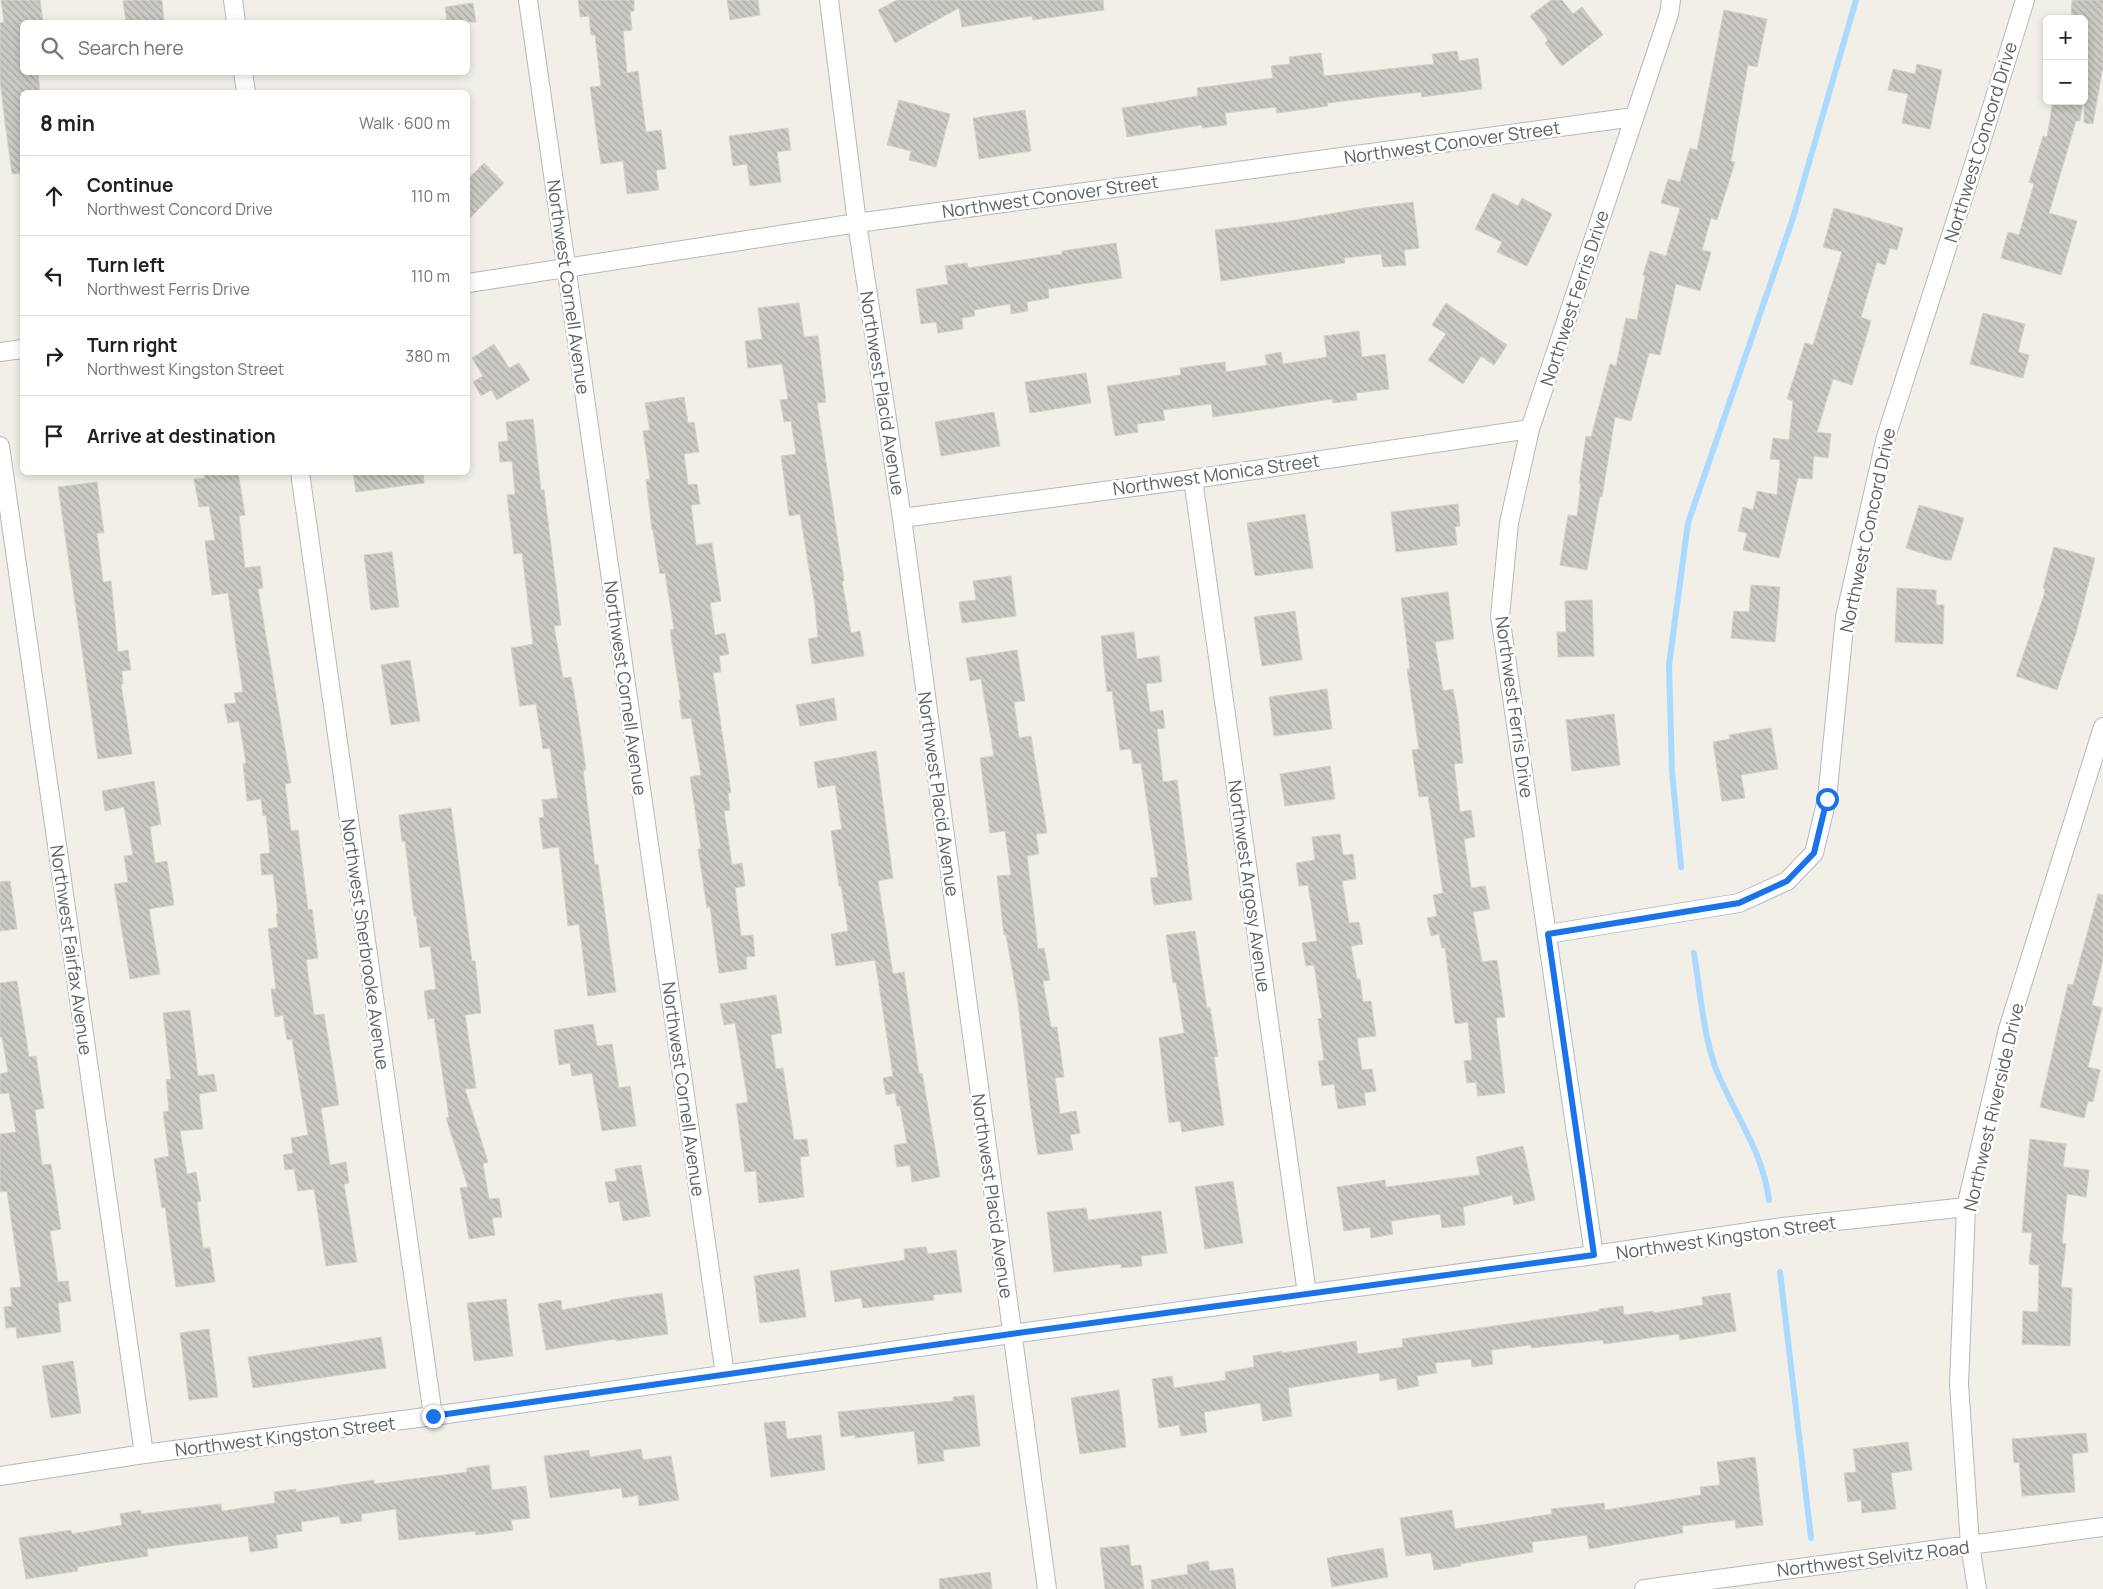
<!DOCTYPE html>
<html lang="en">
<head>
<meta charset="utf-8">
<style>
	:root { --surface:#fff; --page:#f2f2f2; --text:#202124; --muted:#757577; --line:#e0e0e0 }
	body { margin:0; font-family:Manrope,sans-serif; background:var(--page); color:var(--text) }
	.controls { position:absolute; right:15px; top:15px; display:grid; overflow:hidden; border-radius:8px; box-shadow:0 2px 8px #0003 }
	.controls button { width:45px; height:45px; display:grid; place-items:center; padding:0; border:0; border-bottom:1px solid var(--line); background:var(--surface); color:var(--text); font:25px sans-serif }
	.stop { position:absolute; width:15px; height:15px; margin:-11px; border:4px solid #1a73e8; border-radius:50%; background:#fff }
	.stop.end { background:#1a73e8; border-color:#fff; box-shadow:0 1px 5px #0008 }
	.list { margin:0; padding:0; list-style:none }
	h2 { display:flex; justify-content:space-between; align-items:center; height:65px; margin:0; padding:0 20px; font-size:21px }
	h2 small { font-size:16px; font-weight:400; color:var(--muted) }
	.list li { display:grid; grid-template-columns:32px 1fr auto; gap:15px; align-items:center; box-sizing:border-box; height:80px; padding:0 20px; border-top:1px solid var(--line) }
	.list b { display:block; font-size:19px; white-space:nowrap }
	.list p { margin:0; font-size:16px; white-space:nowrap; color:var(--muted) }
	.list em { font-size:16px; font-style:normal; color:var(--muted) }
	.icon { flex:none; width:28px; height:28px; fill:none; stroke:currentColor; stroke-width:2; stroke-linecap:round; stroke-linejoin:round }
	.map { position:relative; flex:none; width:2103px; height:1589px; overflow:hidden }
	.search { position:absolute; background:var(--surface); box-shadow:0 2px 8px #0003; left:20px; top:20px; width:450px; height:55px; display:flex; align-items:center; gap:12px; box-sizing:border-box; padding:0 18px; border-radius:8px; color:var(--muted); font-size:19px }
	.panel { position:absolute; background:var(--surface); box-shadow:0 2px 8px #0003; left:20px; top:90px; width:450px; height:385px; border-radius:8px }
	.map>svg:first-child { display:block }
</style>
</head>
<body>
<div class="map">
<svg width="2103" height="1589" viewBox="0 0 2103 1589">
	<defs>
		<pattern id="building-back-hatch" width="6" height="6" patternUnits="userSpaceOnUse" patternTransform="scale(1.25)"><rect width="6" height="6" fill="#cccac5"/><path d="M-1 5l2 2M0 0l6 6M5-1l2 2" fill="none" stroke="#a9a8a4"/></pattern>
	</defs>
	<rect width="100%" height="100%" fill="#f1efe8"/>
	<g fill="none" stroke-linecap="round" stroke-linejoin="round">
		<path stroke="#aadaff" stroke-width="6" d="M1681 867 1672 771 1669 665 1688 523 1793 218 1856 0
			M1694 953C1700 990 1703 1034 1716 1069 1734 1114 1763 1151 1769 1200
			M1780 1272 1811 1538"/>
	</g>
	<path fill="url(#building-back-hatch)" stroke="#d6d1c6" d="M1 0H40L43 22H22V72H38L40 92H22V173L12 174 5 122 0 80V23L4 22Z
		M133 0H162L164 22H126L123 1Z
		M578 0H634V11L630 12 632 30 623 31 627 73 638 71 646 132 661 130 666 169 656 170 659 190 627 194 623 161 601 164 590 87 601 86 595 35H591L589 16 580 17Z
		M727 0H758L760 15 730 20Z
		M897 0H1103L1104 10 1033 20 1032 16 962 27 959 8 895 43 878 10Z
		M1551 0H1562L1573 14 1582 7 1603 35 1562 66 1545 43 1548 40 1530 16Z
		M2072 0H2103V66L2093 124 2084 123V19H2071Z
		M473 3 476 22H447L445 7Z
		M1724 10 1767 19 1757 67 1748 65 1731 161 1735 162 1717 220 1711 218 1702 250 1711 252 1700 291 1676 284 1660 355 1649 353 1631 421 1615 417 1602 497 1600 496 1587 570 1560 565 1568 515 1577 516 1581 483H1579L1586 436 1591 437 1610 364 1616 366 1626 318 1637 320 1645 276 1643 275 1650 251 1666 256 1680 208 1661 203 1668 179 1680 182 1690 148 1697 150Z
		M1457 51 1459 61 1478 58 1482 89 1422 97 1421 92 1327 103 1328 106 1277 113 1276 107 1225 113 1227 125 1202 128V125L1127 137 1122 108 1198 96 1197 88 1273 78 1271 66 1290 64 1289 57 1321 53 1324 76 1434 64 1432 54Z
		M1917 64 1942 70 1930 129 1902 123 1908 94 1888 90 1893 69 1915 74Z
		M899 100 950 114 936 167 909 160 911 151 887 145Z
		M2053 101H2083L2080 121H2076L2049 213 2077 221 2061 275 2001 258 2008 232 2019 235 2034 184 2029 182 2043 136 2047 137Z
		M1025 110 1031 151 979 159 973 118Z
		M788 128 791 150 777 152 781 182 750 186 747 164 733 166 729 136Z
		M484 163 504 183 468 220V179Z
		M1493 193 1518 206 1522 198 1552 214 1527 266 1497 252 1502 242 1475 229Z
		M1413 202 1419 248 1404 250 1406 265 1383 267 1381 254 1344 258 1345 263 1221 281 1215 230 1289 221 1364 208Z
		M1834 208 1903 228 1897 250 1890 248 1885 265 1877 262 1861 317 1871 321 1852 385 1833 379 1817 432 1831 434 1828 458 1814 456 1812 479 1798 478 1779 558 1743 550 1747 533 1738 531 1743 507 1753 510 1757 491 1777 495 1780 460 1770 459 1773 438 1789 440 1793 401 1787 399 1805 343 1813 345 1842 252 1823 247Z
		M1116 243 1122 278 1048 289 1049 298 1027 302 1028 311 1011 314 1010 304 974 310 975 316 962 318 963 329 938 333 936 322 921 324 916 289 948 284 945 266 967 263 968 268 1062 254V251Z
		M799 303 804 337 818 336 826 402 817 403 844 581H842L851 633 860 631 864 656 812 664 808 639 818 637 815 605 800 514 789 516 781 456 796 454 791 421 784 422 780 400 788 399 782 364 748 368 745 341 762 339 758 308Z
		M1446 303 1507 345 1494 365 1481 356 1463 384 1428 360 1446 334 1432 325Z
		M1983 313 2025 324 2018 352 2029 355 2023 378 1970 364Z
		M1359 331 1362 357 1385 354 1389 389 1356 393 1357 400 1333 403 1332 399 1213 417 1211 404 1163 410 1165 420 1137 424 1138 432 1115 436 1107 386 1181 375 1180 368 1225 362 1226 372 1267 365 1265 355 1281 352 1283 364 1327 357 1324 336Z
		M494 344 509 368 519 363 530 380 497 400 491 390 481 396 473 382 483 376 472 358Z
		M1086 373 1091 403 1030 413 1025 382Z
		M684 397 688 423 694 422 699 452 684 454 688 485 697 484 700 504 691 505 696 545 712 543 721 601 710 603 715 635 725 633 729 654 719 656 721 672 713 673 731 792 728 793 730 810 724 811 732 865 742 863 745 886 735 888 741 936 753 935 755 956 746 957 747 969 719 973 710 907 707 908 698 849H701L690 777 701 775 691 718 682 719 679 700H681L670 630 674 629 665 573 660 574 653 530H652L646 480 650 479 643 431 650 430 645 403Z
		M994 412 1000 446 941 456 935 422Z
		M533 419 541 490H544L561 625 554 626 563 678 571 677 578 715 586 770H583L595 865 598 864 616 992 588 996 579 924 568 926 559 847 543 849 539 818 544 817 542 800 558 798 550 748 543 749 536 704 520 706 511 648 533 644 522 553 514 554 507 495 515 494 512 461 500 462 498 442 508 441 506 422Z
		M204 472H238L245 515 239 516 245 568 260 566 263 588 258 589 291 783 285 784 291 831 298 830 308 910 312 909 318 958 306 960 314 1015 324 1014 339 1105 321 1108 330 1165 346 1162 349 1183 344 1184 357 1262 326 1266 314 1189 298 1191 294 1169 285 1170 283 1155 293 1153 291 1138 308 1135 292 1039 287 1040 283 1015 275 1017 271 989H276L268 929 278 927 276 914 278 913 273 874 262 875 260 854 270 853 266 815 263 816 261 799 247 801 243 764 246 763 239 721 228 723 224 704 236 703 234 693 243 692 228 593 212 595 205 541 215 540 209 506 199 507 194 479 205 478Z
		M353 472H423L424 483 356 492Z
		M97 482 104 533H97L103 582 111 581 118 652 128 650 131 670 122 671 123 684H121L132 754 98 759 58 487Z
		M1458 504 1460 526 1455 527 1457 545 1396 552 1391 512Z
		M1919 505 1964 518 1951 560H1944L1906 548Z
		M1305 514 1313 568 1255 576 1247 523Z
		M2054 547 2095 558 2076 633 2057 690 2016 676 2044 595 2045 589 2043 588Z
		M392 552 399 607 371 610 364 555Z
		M1011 576 1016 616 962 623 959 602 976 600 973 581Z
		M1751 585 1780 587 1775 642 1731 638 1734 611 1749 612Z
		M1897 588 1936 590V605H1944L1943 644 1895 642Z
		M1448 592 1454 639 1435 642 1443 691 1453 689 1458 716 1463 763 1454 764 1460 812 1471 810 1475 837 1464 839 1471 888 1485 886 1490 909 1473 912 1482 962 1497 960 1505 1017 1496 1018 1505 1093 1478 1096 1476 1082 1467 1083 1464 1061 1472 1060 1468 1022 1455 1024 1445 948H1442L1439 934 1431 936 1427 918 1437 916 1433 895 1443 893 1428 796 1419 797 1412 750 1419 749 1407 669H1410L1401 598Z
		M1592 600 1594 656 1558 657 1557 632H1566L1565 601Z
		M1295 611 1302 660 1262 666 1254 617Z
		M1134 632 1137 659 1159 656 1162 682 1146 684 1150 712 1163 710 1165 728 1157 729 1163 782 1177 780 1192 900 1154 905 1150 878 1158 877 1141 763 1133 764 1131 749 1120 750 1112 691 1107 692 1101 636Z
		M1017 650 1025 701 1014 702 1019 738 1031 736 1047 833 1036 834 1039 854 1027 856 1038 949 1044 948 1050 980 1043 981 1051 1027H1057L1064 1077 1055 1078 1060 1114 1076 1111 1080 1133 1070 1135 1073 1150 1038 1155 1030 1104 1018 1003 1006 935H1004L997 876 1011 875 1005 831 990 833 980 758 994 756 981 679 970 681 966 658Z
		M410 660 420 721 391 725 381 665Z
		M1327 689 1332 729 1274 736 1269 697Z
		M834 698 837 720 800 726 796 705Z
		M1614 714 1620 765 1572 771 1566 720Z
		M1771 728 1778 769 1741 775 1745 798 1722 801 1713 742 1730 739 1729 735Z
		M876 751 893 878 878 881 893 974 904 972 919 1073H922L940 1177 912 1182 910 1165 897 1167 894 1145 907 1143 900 1106H897L895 1093 886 1095 883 1078 893 1076 875 960 836 966 831 934 848 931 841 886H839L831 831 842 829 835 785 818 788 814 762Z
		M1330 766 1335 799 1285 806 1280 774Z
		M154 781 161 824 150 827 155 863 167 861 174 905 149 909 160 974 130 979 114 884 128 882 124 856 133 855 124 807 105 811 102 791Z
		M451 808 472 961H475L481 1013 465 1015 476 1088 465 1089 488 1162 483 1164 489 1199 499 1198 502 1217 492 1218 495 1235 469 1239 460 1188 468 1187 446 1118 449 1117 434 1018 428 1019 424 991 436 989 430 946 420 948 416 916H414L405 841 402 842 399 815Z
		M1340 834 1343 855 1353 854 1356 879 1342 881 1349 923 1359 922 1363 944 1351 946 1357 979H1360L1363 1002 1371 1001 1376 1036 1357 1038 1362 1070 1372 1069 1376 1091 1364 1093 1366 1105 1338 1109 1334 1084 1322 1086 1318 1061 1324 1060 1318 1019 1322 1018 1314 965 1306 966 1302 943 1317 941 1308 885 1299 886 1296 863 1315 860 1312 837Z
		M10 881 17 929 0 931V882Z
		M2098 894 2103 895V960L2092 1005 2102 1008 2088 1067 2100 1070 2093 1102 2088 1101 2084 1118 2040 1107 2068 984 2073 985Z
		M1195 931 1207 1008H1210L1218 1056 1214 1057 1224 1125 1182 1132 1180 1121 1169 1123 1159 1038 1184 1033 1176 982 1173 983 1166 935Z
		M17 981 29 1057 36 1056 44 1108 35 1110 42 1165 51 1164 61 1229 50 1231 58 1282 68 1281 71 1301 58 1303 61 1332 17 1338 16 1327 6 1328 4 1307 12 1306 10 1288 21 1287 7 1191 0 1192V1134L16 1132 9 1093 0 1094V1074L8 1072 2 1037H0V983Z
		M776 995 782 1033 771 1035 776 1069 783 1068 794 1140 807 1139 809 1156 800 1157 804 1197 759 1203 756 1171 745 1172 736 1104 748 1102 735 1023 724 1025 720 1004Z
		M190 1010 198 1076 214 1074 217 1091 199 1094 203 1129 180 1131 187 1174 196 1172 201 1201 197 1202 203 1248H210L215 1282 176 1287 165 1207 162 1208 154 1159 169 1156 163 1112 169 1111 166 1080 171 1079 163 1013Z
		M593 1024 597 1046 612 1044 619 1088 630 1086 636 1126 602 1131 592 1073 572 1076 570 1063 559 1065 554 1030Z
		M2030 1139 2066 1144 2063 1167 2089 1170 2086 1197 2067 1194 2062 1243 2066 1244 2061 1287 2072 1288 2070 1346 2022 1344 2023 1311 2038 1312 2039 1265 2029 1264 2032 1233 2022 1232Z
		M1523 1146 1535 1200 1514 1205 1512 1195 1463 1207 1465 1225 1442 1228 1440 1214 1391 1221 1393 1234 1371 1238 1370 1227 1344 1231 1337 1187 1385 1180 1386 1187 1480 1175 1476 1157Z
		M641 1165 650 1216 623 1221 619 1201 609 1203 605 1182 617 1181 615 1169Z
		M1233 1181 1243 1243 1205 1249 1195 1187Z
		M1086 1208 1088 1220 1161 1211 1167 1253 1141 1256 1142 1266 1121 1268V1264L1054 1272 1047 1212Z
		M926 1247 928 1254 956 1250 962 1292 933 1295 934 1300 863 1308 861 1298 835 1302 830 1271 905 1260 904 1249Z
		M799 1269 806 1317 760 1323 754 1276Z
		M662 1293 668 1334 616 1341V1339L546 1350 538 1304 561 1300 562 1310 611 1301 610 1300Z
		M1730 1293 1736 1331 1680 1340 1679 1334 1604 1344 1603 1340 1531 1348V1345L1491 1350 1493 1364 1472 1367 1471 1359 1435 1363 1437 1373 1417 1376 1419 1386 1398 1390 1396 1378 1380 1381 1379 1373 1288 1388 1292 1416 1263 1421 1260 1403 1204 1412 1207 1432 1181 1436 1179 1425 1159 1428 1152 1379 1172 1376 1174 1388 1226 1380 1225 1372 1254 1367 1253 1356 1282 1351V1353L1356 1341 1358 1354 1403 1347 1402 1339 1599 1311V1309L1623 1306 1624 1315 1653 1311 1654 1313 1703 1305 1702 1297Z
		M506 1299 513 1356 474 1361 467 1303Z
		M209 1329 218 1397 189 1400 180 1333Z
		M381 1337 386 1368 253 1388 248 1357Z
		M73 1361 81 1413 51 1418 42 1366Z
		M1119 1390 1126 1447 1080 1454 1071 1398Z
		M974 1395 980 1446 943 1450 944 1461 918 1464 914 1431 855 1438V1435L841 1437 838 1412 953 1401V1397Z
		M785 1421 787 1439 821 1435 825 1470 771 1477 764 1423Z
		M2086 1433 2088 1452 2072 1454 2075 1492 2022 1496 2019 1462 2014 1463 2012 1439Z
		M1908 1442 1912 1470 1891 1473 1896 1509 1862 1513 1861 1500 1848 1502 1844 1473 1856 1472 1853 1449Z
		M641 1449 643 1460 671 1456 679 1500 639 1506 638 1495 623 1498 621 1488 550 1498 544 1456 589 1450 590 1457Z
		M1755 1457 1763 1525 1736 1528 1735 1520 1682 1526 1683 1533 1589 1549 1587 1535 1532 1542 1533 1552 1460 1564 1461 1566 1434 1570 1431 1553 1406 1556 1400 1518 1452 1510 1455 1529 1552 1514 1551 1509 1604 1503 1605 1510 1701 1495 1700 1487 1720 1485 1717 1462Z
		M489 1465 492 1490 526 1486 530 1518 511 1520 513 1530 476 1535 475 1531 399 1540 396 1509 361 1514 362 1521 341 1524 339 1516 301 1522 302 1531 276 1535 278 1548 250 1552 248 1536 147 1549 148 1556 77 1567 78 1571 26 1579 19 1538 71 1530 72 1534 122 1525 120 1514 141 1510V1514L221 1504 222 1511 275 1503 274 1492 296 1489V1492L374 1480V1484L467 1472V1468Z
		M1129 1545 1131 1566 1141 1565 1144 1589H1105L1100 1548Z
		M1383 1548 1388 1577 1332 1587 1327 1558Z
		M1208 1561 1210 1571 1233 1568 1236 1589H1152L1151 1580 1188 1574 1187 1565Z
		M990 1572 992 1589H940L939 1579Z"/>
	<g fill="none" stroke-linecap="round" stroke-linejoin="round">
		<g stroke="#b5b8bc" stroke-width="20">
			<path id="minor" d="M233 0 236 22
				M528 0 725 1375
				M829 0 857 223 902 518 1047 1589
				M243 72 246 92
				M468 283 857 223 1634 117
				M0 352 22 349
				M0 446 144 1454
				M300 472 433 1416
				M1193 479 1307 1294
				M902 518 1193 479 1530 429
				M1548 934 1739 903 1787 881 1814 853 1827 799 1845 617 1886 437 1982 139 2025 0
				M1594 1255 1500 616 1509 523 1530 429 1669 14 1671 0
				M0 1476 144 1454 433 1416 1011 1334 1594 1255 1782 1227 1966 1207
				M1644 1589 2103 1527
				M1977 1589 1970 1545 1959 1384 1966 1207 2008 1029 2103 727"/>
		</g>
		<use href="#minor" stroke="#fff" stroke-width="18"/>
	</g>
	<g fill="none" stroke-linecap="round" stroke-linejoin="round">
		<path stroke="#1a73e8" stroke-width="6" d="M433 1416 1011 1334 1594 1255 1548 934 1739 903 1787 881 1814 853 1827 799"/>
	</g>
	<g text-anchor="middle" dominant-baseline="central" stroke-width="5" stroke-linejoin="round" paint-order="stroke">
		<g font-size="18" fill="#5f6368" stroke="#fff">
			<text transform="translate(1452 142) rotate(-8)">Northwest Conover Street</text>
			<text transform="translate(1980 142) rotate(-73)">Northwest Concord Drive</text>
			<text transform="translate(1050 196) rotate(-8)">Northwest Conover Street</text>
			<text transform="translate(569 287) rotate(82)">Northwest Cornell Avenue</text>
			<text transform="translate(1574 298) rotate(-72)">Northwest Ferris Drive</text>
			<text transform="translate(883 393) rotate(81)">Northwest Placid Avenue</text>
			<text transform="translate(1216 474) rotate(-8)">Northwest Monica Street</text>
			<text transform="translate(1867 530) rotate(-78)">Northwest Concord Drive</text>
			<text transform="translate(626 688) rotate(82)">Northwest Cornell Avenue</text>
			<text transform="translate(1515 707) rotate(82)">Northwest Ferris Drive</text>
			<text transform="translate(939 794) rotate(82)">Northwest Placid Avenue</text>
			<text transform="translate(1250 886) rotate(82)">Northwest Argosy Avenue</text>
			<text transform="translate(366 944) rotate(82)">Northwest Sherbrooke Avenue</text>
			<text transform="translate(72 950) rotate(82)">Northwest Fairfax Avenue</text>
			<text transform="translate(684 1089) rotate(82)">Northwest Cornell Avenue</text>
			<text transform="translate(1993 1107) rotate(-77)">Northwest Riverside Drive</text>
			<text transform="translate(993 1196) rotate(82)">Northwest Placid Avenue</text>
			<text transform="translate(1726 1237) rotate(-8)">Northwest Kingston Street</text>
			<text transform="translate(285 1436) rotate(-7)">Northwest Kingston Street</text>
			<text transform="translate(1873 1558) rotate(-7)">Northwest Selvitz Road</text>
		</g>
	</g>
</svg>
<div class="controls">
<button>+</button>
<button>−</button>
</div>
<div class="stop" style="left:1827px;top:799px"></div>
<div class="stop end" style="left:433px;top:1416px"></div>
<div class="search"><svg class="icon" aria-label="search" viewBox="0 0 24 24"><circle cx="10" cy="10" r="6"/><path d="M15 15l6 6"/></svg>Search here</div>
<section class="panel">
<h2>8 min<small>Walk · 600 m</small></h2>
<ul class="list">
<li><svg class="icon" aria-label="ahead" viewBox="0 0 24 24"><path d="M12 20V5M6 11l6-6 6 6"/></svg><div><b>Continue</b><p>Northwest Concord Drive</p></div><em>110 m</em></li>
<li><svg class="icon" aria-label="left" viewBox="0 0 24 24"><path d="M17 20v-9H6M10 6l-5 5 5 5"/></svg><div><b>Turn left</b><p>Northwest Ferris Drive</p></div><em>110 m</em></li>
<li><svg class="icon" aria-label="right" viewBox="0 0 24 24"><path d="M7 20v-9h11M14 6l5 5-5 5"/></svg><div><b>Turn right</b><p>Northwest Kingston Street</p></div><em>380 m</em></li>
<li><svg class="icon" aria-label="arrive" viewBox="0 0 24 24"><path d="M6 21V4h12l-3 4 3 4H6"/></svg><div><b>Arrive at destination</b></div></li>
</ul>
</section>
</div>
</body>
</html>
